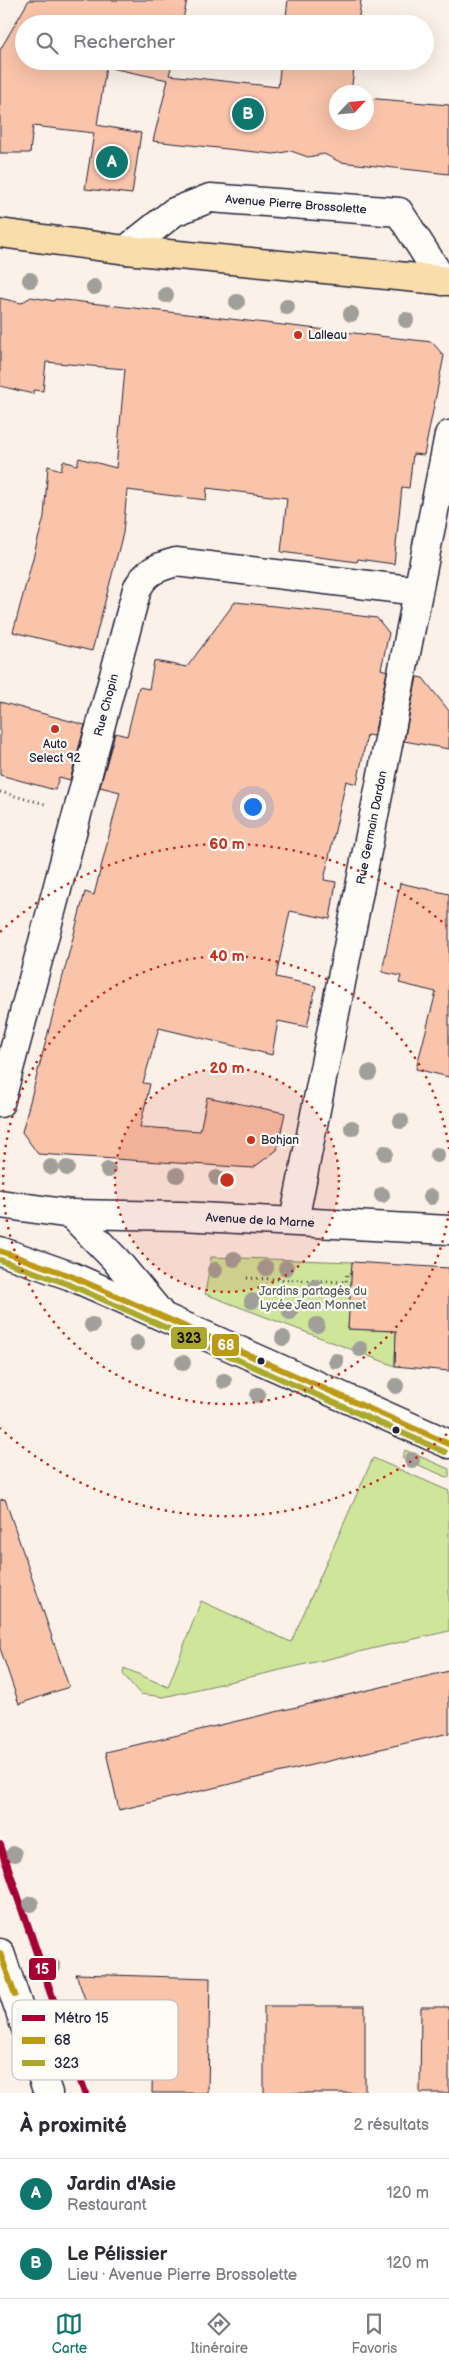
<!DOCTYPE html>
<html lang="fr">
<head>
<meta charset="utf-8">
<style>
	:root { --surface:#fff; --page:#f2f2f3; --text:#2b2b33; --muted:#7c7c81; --line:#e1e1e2; --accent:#0f766e }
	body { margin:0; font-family:"Balsamiq Sans",sans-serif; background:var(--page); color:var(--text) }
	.compass { position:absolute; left:329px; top:85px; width:45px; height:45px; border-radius:50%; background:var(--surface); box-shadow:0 5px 20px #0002; rotate:64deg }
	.you { position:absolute; left:252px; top:806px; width:18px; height:18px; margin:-12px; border:4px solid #fff; border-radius:50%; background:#1a73e8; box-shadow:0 0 0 8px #1a73e833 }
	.badge { display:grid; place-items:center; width:32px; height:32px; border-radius:50%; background:var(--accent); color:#fff; font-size:16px; font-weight:700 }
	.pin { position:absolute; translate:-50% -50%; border:2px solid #fff; box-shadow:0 1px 5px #0006 }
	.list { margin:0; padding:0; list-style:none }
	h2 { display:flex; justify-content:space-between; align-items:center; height:65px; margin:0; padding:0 20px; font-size:21px }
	h2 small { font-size:16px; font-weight:400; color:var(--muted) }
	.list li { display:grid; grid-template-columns:32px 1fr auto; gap:15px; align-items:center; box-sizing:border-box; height:70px; padding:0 20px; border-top:1px solid var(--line) }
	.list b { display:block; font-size:19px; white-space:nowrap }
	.list p { margin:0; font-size:16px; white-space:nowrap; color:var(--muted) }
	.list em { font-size:16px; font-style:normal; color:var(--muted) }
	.icon { flex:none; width:28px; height:28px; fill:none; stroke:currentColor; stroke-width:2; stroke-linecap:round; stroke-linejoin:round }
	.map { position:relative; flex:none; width:449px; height:2093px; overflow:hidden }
	.search { position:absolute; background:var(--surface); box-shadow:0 5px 20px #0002; left:15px; right:15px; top:15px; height:55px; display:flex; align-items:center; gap:12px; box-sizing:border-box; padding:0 18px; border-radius:28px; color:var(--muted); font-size:19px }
	.sheet { height:205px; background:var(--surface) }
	nav { display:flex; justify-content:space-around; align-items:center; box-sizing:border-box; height:70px; border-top:1px solid var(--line); background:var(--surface); font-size:14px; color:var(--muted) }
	nav a { display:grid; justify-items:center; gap:2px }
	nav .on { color:var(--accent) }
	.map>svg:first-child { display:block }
</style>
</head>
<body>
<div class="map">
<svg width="449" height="2093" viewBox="0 0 449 2093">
	<rect width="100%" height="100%" fill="#fcf1e8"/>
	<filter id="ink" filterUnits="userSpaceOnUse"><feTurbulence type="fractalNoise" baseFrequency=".02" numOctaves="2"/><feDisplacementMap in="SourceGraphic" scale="10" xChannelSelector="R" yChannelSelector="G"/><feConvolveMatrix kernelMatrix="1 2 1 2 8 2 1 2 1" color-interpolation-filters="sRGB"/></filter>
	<g filter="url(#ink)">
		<path fill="#cee59a" stroke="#78846a" d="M211 1257 353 1262 348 1329 396 1331 395 1366 205 1294Z
			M405 1450 449 1469V1478L402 1458Z
			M373 1458 449 1491V1631L164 1697 140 1694 123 1674 124 1668 168 1687 201 1601 291 1642Z"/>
		<path fill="#f9c4aa" stroke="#22223b" d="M29 0H187L182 24H24V61H173L169 75 278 87 281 61H355L351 92H336V122H366V98L449 105V174L340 162 324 154 308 157 291 151 274 154 153 141 168 80 106 67 97 125 141 133 132 194 85 189 94 133 33 126 30 153H0V50Z
			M288 0H361L358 24H285Z
			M31 297 54 301 55 299 432 342 444 356 424 455 413 454 409 488 402 487 394 564 358 559 357 562 281 552 287 498 207 488 206 500 127 490 123 533 92 651 13 632 44 517 48 466 61 470 63 461 77 465 79 458 116 468 125 369 46 362 43 391 33 390V394L0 386V298L21 303Z
			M235 602 352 614V615L377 618 389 633 381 669 387 671 374 736 367 735 357 784 346 781 324 880 336 882 330 919 290 911 276 977 316 986 307 1027 278 1021 272 1055 159 1028 143 1083 150 1084 140 1127 200 1131 207 1097 285 1113 277 1150 253 1168 38 1154 22 1132 85 892 94 895 120 792 100 787 115 733 127 736 139 687 149 689 154 661 187 667Z
			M417 677 423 678 449 711V749L404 741Z
			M0 702 85 725 70 780 59 777 55 790 0 775Z
			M400 883 449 894V1077L416 1069 436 992 399 983 401 976 382 972Z
			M352 1262 449 1268V1371L395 1366 396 1331 348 1329Z
			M5 1499 69 1687 19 1704 0 1648V1500Z
			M449 1671V1733L119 1810 106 1752Z
			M76 1974 210 1978 208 2093H152L154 2003 86 2002Z
			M264 2006H365V2093H264Z
			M421 2007H449V2093H420Z"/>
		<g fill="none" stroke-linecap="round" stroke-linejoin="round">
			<g stroke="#22223b" stroke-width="31">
				<g id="street">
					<path id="s1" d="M126 250 174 212 210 198 399 212 443 281"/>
					<path id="s2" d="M0 1103 137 589C146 571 158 567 176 562L418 591"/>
					<path id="s3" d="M294 1221 449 435"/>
				</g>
			</g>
			<g stroke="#22223b" stroke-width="31">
				<g id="secondary">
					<path id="s4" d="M0 1204 71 1214 181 1216 449 1230"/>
					<path d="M71 1214 115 1259 159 1312"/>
					<path d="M0 1251 71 1276 449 1444"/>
					<path d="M0 1953 48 2093"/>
				</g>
			</g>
			<g stroke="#22223b" stroke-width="31">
				<path id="primary" d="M0 233 126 250 449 281"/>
			</g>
			<path stroke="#22223b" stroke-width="3" stroke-dasharray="1 4" stroke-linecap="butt" d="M0 792 45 804
				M247 1278 346 1282 347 1274H352"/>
			<use href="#street" stroke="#fdfcf7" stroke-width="28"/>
			<use href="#secondary" stroke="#fdfcf7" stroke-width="28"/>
			<use href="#primary" stroke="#f9ddab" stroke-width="28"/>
			<g stroke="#fdfcf7" stroke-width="10">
				<path id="bus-1" d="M0 1251 71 1276 449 1444
					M0 1953 15 1995"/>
			</g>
			<g stroke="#fdfcf7" stroke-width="10">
				<path id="bus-2" d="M0 1260 68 1284 445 1452"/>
			</g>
			<use href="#bus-1" stroke="#bd9a13" stroke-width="6"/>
			<use href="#bus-2" stroke="#aca82d" stroke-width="6"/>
			<g stroke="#fdfcf7" stroke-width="11">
				<path id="metro-1" d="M0 1845 85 2093"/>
			</g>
			<use href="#metro-1" stroke="#a50034" stroke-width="8"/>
		</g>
		<g fill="#a19f99">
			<circle cx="30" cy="280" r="8"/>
			<circle cx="94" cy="287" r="8"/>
			<circle cx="166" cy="295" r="8"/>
			<circle cx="237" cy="302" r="8"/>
			<circle cx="287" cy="307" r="8"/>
			<circle cx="351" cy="314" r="8"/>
			<circle cx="406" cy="320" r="8"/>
			<circle cx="369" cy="1073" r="8"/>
			<circle cx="401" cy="1121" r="8"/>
			<circle cx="352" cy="1128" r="8"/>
			<circle cx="385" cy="1153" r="8"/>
			<circle cx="437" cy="1155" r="8"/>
			<circle cx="51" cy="1167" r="8"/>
			<circle cx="67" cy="1168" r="8"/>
			<circle cx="108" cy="1170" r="8"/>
			<circle cx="177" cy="1175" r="8"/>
			<circle cx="217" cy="1178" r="8"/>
			<circle cx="382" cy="1195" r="8"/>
			<circle cx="431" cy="1197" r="8"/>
			<circle cx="234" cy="1259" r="8"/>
			<circle cx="266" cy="1268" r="8"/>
			<circle cx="286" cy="1268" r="8"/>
			<circle cx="215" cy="1270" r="8"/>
			<circle cx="316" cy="1287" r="8"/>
			<circle cx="252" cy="1301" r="8"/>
			<circle cx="290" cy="1312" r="8"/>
			<circle cx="92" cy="1325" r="8"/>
			<circle cx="317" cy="1325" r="8"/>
			<circle cx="283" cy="1338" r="8"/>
			<circle cx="137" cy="1343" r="8"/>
			<circle cx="360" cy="1349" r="8"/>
			<circle cx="336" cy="1361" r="8"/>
			<circle cx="183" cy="1363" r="8"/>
			<circle cx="224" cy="1381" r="8"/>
			<circle cx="396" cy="1386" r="8"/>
			<circle cx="258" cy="1395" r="8"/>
			<circle cx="412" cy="1460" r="8"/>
			<circle cx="14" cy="1854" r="8"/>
			<circle cx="31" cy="1904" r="8"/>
			<circle cx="53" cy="1967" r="8"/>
		</g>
	</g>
	<circle cx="227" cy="1180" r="112" fill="#c8321e" fill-opacity=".12"/>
	<g fill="none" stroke="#c8321e" stroke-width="2.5" stroke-dasharray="2.5 5">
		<circle cx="227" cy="1180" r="112"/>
		<path d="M449 1211A224 224 0 1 1 449 1149"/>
		<path d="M447 1434A336 336 0 0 1 0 1428M0 932A336 336 0 0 1 447 926"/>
	</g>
	<g fill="#c8321e" stroke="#fdfcf7" stroke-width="2">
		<circle cx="298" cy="335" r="5"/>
		<circle cx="55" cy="729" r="5"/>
		<circle cx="251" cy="1140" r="5"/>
	</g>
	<g fill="#22223b" stroke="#fdfcf7" stroke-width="2">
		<circle cx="261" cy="1361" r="4.5"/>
		<circle cx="396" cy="1430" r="4.5"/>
	</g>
	<g text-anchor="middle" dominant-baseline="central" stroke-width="4.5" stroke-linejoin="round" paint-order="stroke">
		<g font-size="12" fill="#22223b" stroke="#fdfcf7">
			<text stroke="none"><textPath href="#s1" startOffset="186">Avenue Pierre Brossolette</textPath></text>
			<text stroke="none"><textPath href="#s2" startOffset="412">Rue Chopin</textPath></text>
			<text stroke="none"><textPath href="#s3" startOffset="401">Rue Germain Dardan</textPath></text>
			<text stroke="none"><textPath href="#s4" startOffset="261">Avenue de la Marne</textPath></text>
		</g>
		<g font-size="12" fill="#22223b" stroke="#fdfcf7" text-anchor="start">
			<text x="308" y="335">Lalleau</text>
			<text x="55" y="744" text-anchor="middle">Auto<tspan x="55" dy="14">Select 92</tspan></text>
			<text x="261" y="1140">Bohjan</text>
		</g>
		<g font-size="12" fill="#565c58" stroke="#fdfcf7">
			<text x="313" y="1291">Jardins partagés du<tspan x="313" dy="14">Lycée Jean Monnet</tspan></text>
		</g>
	</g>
	<rect x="12" y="2000" width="166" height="80" rx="8" fill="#fdfcf7" stroke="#bbbbbf" stroke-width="1"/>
	<rect x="22" y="2015" width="23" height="6" fill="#a50034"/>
	<rect x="22" y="2037" width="23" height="7" fill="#bd9a13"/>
	<rect x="22" y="2060" width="23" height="6" fill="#aca82d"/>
	<g font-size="14" fill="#22223b">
		<text x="54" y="2023">Métro 15</text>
		<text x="54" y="2045">68</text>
		<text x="54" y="2068">323</text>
	</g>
	<circle cx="227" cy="1180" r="8" fill="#c8321e" stroke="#fdfcf7" stroke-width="2.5"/>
	<g font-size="15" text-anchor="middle" font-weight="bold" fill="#c8321e" stroke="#fdfcf7" stroke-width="4.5" stroke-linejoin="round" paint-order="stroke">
		<text x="227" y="849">60 m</text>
		<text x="227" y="961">40 m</text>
		<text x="227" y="1073">20 m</text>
	</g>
	<g stroke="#fdfcf7" stroke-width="2">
		<rect x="170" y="1326" width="38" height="24" rx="5" fill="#aca82d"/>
		<rect x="211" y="1333" width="29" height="24" rx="5" fill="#bd9a13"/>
		<rect x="28" y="1957" width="29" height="24" rx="5" fill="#a50034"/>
	</g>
	<g font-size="14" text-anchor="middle" font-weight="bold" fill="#fff">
		<text x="226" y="1350">68</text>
		<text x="42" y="1974">15</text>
	</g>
	<g font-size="14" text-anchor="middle" font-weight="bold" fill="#111">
		<text x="189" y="1343">323</text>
	</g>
</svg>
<svg class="compass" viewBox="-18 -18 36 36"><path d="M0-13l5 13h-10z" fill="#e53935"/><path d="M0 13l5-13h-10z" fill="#7c7c81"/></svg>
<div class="you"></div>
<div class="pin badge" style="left:112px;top:162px">A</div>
<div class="pin badge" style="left:248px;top:114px">B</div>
<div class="search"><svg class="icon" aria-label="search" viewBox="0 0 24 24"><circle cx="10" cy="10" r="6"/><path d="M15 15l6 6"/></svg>Rechercher</div>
</div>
<section class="sheet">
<h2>À proximité<small>2 résultats</small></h2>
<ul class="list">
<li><span class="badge">A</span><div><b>Jardin d'Asie</b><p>Restaurant</p></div><em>120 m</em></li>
<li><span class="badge">B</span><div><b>Le Pélissier</b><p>Lieu · Avenue Pierre Brossolette</p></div><em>120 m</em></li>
</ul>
</section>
<nav>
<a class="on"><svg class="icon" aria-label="map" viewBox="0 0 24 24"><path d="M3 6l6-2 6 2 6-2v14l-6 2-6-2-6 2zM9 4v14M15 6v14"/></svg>Carte</a>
<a><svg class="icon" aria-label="directions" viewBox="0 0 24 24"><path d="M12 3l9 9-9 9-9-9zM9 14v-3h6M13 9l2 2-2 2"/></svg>Itinéraire</a>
<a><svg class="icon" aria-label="saved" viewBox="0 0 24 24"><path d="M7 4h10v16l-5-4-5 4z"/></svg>Favoris</a>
</nav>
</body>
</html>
